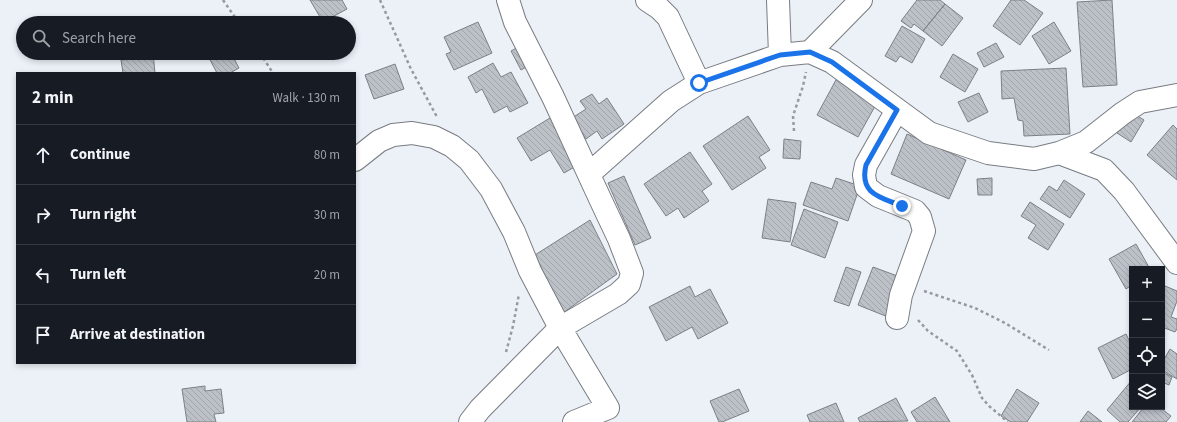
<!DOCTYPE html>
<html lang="en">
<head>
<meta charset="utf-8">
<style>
	:root { --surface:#171b24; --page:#20242c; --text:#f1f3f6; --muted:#9ea1a6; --line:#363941 }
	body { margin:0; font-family:"Source Sans 3",sans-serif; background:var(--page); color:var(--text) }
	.controls { position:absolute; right:12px; bottom:12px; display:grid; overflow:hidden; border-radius:0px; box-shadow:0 2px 6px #0003 }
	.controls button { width:36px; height:36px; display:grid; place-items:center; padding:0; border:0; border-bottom:1px solid var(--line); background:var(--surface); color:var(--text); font:20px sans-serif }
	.stop { position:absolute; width:12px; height:12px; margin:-9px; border:3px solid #1a73e8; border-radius:50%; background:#fff }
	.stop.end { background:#1a73e8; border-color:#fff; box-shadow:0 1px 4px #0008 }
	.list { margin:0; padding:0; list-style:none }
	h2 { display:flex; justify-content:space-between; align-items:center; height:52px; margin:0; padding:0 16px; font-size:17px }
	h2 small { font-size:13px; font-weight:400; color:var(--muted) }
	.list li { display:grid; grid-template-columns:26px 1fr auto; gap:12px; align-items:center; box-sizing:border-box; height:60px; padding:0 16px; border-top:1px solid var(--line) }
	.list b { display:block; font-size:15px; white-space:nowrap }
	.list em { font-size:13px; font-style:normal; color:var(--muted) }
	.icon { flex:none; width:22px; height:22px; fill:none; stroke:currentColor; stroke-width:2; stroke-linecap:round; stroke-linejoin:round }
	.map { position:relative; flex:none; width:1177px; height:422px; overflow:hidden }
	.search { position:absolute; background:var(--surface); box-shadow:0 2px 6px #0003; left:16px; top:16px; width:340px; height:44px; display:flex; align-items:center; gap:10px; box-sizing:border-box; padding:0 14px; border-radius:22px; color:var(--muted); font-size:15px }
	.panel { position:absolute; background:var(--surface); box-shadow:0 2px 6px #0003; left:16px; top:72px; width:340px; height:292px; border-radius:0px }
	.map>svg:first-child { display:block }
</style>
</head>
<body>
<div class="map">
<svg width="1177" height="422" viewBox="0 0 1177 422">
	<defs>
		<pattern id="building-back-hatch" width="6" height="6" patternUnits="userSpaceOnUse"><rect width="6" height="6" fill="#bcc1c8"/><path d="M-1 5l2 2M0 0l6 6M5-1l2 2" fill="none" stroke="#a2a6ac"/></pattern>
	</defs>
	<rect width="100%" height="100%" fill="#ecf1f8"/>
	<path fill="url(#building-back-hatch)" stroke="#7c8086" d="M310 0H342L347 9 323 22Z
		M917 0H940L945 4 923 31 914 24 911 28 901 21Z
		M1011 0H1024L1043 13 1020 45 993 26Z
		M1112 0 1117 85 1083 87 1077 2Z
		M945 4 963 18 942 46 923 31Z
		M478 22 492 53 454 70 446 54 451 52 444 37Z
		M1054 22 1071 51 1049 64 1032 36Z
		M902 26 925 39 912 63 900 56 896 62 885 56Z
		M996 43 1004 57 984 67 977 53Z
		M520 46 530 65 521 70 511 51Z
		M131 53H153L155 73H123L121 60 132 59Z
		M213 53H231L239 68 230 73H217L208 56Z
		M953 54 978 69 965 92 940 77Z
		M493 63 501 77 511 72 528 103 510 112 507 106 494 113 482 89 476 93 468 77Z
		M395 64 404 89 374 99 365 75Z
		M1066 68 1070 134 1024 136 1023 121 1018 120 1014 98 1002 99 1001 71Z
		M837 78 879 99 858 137 817 115Z
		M979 93 988 112 968 122 958 102Z
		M592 94 599 104 607 98 624 124 602 139 597 131 586 139 572 118 586 109 580 101Z
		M1131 112 1144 120 1131 142 1117 133Z
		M748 116 770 150 759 157 766 168 732 190 703 146Z
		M550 118 578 165 564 173 550 150 531 161 517 138Z
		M1173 125 1177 129V180L1147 155Z
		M907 134 966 160 949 199 891 174Z
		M784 139 801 141 800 159 783 158Z
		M690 152 712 184 702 191 709 201 684 218 678 208 666 216 644 184Z
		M624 176 651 238 635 245 608 183Z
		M836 178 860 186 848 221 803 205 811 182 832 189Z
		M992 178V195H978L977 179Z
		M1064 180 1085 194 1070 218 1040 199 1049 186 1057 191Z
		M768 199 796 203 790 242 762 238Z
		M1030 202 1064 224 1048 250 1028 238 1036 225 1021 216Z
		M804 209 838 222 825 258 791 245Z
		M590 220 617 274 563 313 535 255Z
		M1136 244 1150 269H1132V285L1126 289 1109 259Z
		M846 267 861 272 849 306 834 301Z
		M873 267 903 278 888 317 858 305Z
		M690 286 695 297 710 289 728 323 698 339 692 327 666 341 649 307Z
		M1165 286 1177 291V301L1171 317 1177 319V329L1175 332 1162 327V294Z
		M1126 334 1132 346V355L1131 356 1132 369 1113 379 1098 348Z
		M1170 349 1177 354V379L1162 370V363Z
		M1162 372 1172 377 1169 385 1162 382Z
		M1132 380V407H1141L1128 422H1120L1107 410Z
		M205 386V391L221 389 224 413 214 414 216 422H187L182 389Z
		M739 389 749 411 722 422H719L710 401Z
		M1017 389 1039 403 1027 422H1011L1001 416Z
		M935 397 950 422H917L911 412Z
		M896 398 908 421 860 422 858 418Z
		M836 403 844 422H810L807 415Z
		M1144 407H1159L1171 416 1166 422H1132Z
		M1088 411 1102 422H1080Z"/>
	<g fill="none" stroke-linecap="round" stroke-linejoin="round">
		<g stroke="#787c82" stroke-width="24">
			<path id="minor" d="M647 0 659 8 668 17 699 83
				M778 0 780 55
				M810 52 861 0
				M897 110 866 165 864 175 866 187 878 196 915 211 920 217 924 231 901 295 897 318
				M1059 153 1104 170 1124 191 1177 263
				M355 160 379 141 393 135 412 133 434 137 452 146 469 160 491 189 514 232 530 271 560 328 608 408 574 422
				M589 174 671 101 699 83 780 55 810 52 832 62 929 133 988 153 1034 159 1059 153 1086 142 1123 113 1140 102 1177 95
				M470 422 480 409 560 328 618 294 629 284 632 273 619 239 602 203 553 97 515 22 508 0"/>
		</g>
		<path stroke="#96999e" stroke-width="2.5" stroke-dasharray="3 3" stroke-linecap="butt" d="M223 0 239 23
			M380 0 411 69 437 117
			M260 53 273 73
			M794 131 793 116 803 86 806 72
			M924 291 975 308 1005 323 1049 350
			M918 320 928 331 957 351 972 375 982 398 989 406 1008 422
			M506 352 513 326 519 294"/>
		<use href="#minor" stroke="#fff" stroke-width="22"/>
	</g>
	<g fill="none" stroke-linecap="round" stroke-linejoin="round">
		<path stroke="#1a73e8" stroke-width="5" d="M699 83 780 55 810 52 832 62 897 110 866 165C859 194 880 197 902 206"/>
	</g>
</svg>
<div class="controls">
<button>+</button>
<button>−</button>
<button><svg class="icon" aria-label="locate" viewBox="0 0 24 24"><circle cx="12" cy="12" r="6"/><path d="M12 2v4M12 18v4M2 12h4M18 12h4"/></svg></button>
<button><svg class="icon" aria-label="layers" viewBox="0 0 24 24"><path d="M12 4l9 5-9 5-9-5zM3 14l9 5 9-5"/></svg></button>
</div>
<div class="stop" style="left:699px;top:83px"></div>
<div class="stop end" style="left:902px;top:206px"></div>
<div class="search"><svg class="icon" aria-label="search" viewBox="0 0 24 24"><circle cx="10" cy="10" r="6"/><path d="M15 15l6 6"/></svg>Search here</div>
<section class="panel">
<h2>2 min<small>Walk · 130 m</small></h2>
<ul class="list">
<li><svg class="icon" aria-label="ahead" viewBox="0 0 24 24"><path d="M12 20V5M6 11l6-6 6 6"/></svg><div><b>Continue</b></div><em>80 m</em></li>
<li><svg class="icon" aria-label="right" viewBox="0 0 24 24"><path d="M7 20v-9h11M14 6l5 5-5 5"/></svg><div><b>Turn right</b></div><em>30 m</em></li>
<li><svg class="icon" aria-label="left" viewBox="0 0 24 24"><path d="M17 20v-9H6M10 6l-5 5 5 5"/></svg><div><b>Turn left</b></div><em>20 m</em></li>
<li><svg class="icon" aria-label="arrive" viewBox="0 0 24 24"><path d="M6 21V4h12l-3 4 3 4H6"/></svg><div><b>Arrive at destination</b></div></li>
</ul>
</section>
</div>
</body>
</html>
